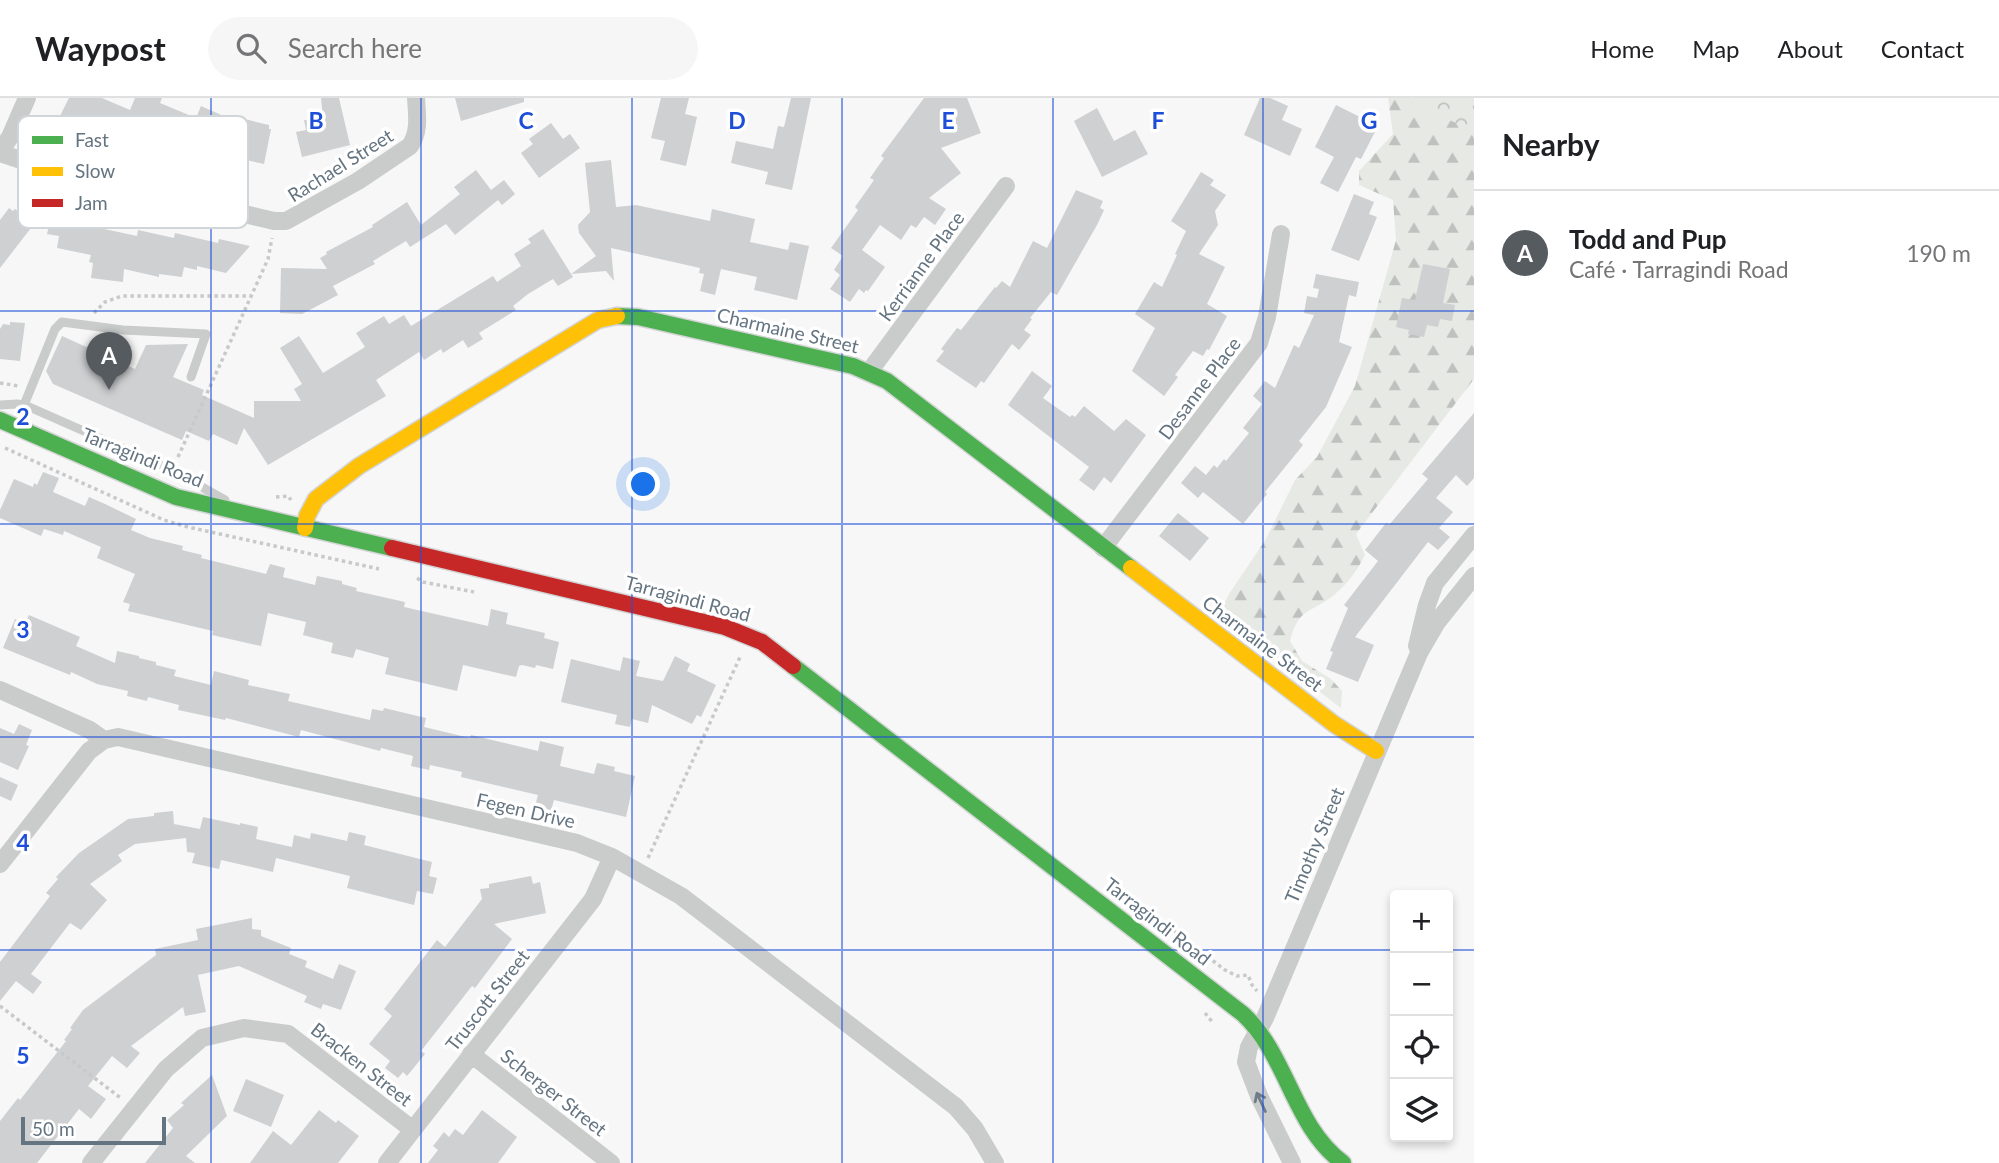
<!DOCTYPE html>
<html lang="en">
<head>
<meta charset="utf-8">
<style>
	:root { --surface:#fff; --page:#f6f6f6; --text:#202124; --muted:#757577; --line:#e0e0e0; --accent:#565b60 }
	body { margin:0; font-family:Lato,sans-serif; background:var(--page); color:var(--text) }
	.controls { position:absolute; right:21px; bottom:21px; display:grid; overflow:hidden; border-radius:7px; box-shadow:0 4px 10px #0003 }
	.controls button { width:63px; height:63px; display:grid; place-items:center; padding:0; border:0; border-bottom:2px solid var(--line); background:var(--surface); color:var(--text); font:35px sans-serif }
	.scale { position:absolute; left:21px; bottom:18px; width:145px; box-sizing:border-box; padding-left:7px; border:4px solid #647480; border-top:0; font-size:19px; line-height:24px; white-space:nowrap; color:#647480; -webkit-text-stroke:5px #fff; paint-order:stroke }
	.you { position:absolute; left:644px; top:387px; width:24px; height:24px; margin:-18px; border:5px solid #fff; border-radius:50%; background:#1a73e8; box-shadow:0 0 0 10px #1a73e833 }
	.badge { display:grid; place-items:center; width:46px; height:46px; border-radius:50%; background:var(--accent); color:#fff; font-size:23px; font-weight:700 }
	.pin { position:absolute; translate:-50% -58px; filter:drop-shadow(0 2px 4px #0008) }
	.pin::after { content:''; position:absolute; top:37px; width:24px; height:21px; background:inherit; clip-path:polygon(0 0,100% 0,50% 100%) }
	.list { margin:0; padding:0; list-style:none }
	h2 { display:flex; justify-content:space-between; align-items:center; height:91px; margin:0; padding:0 28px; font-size:30px }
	h2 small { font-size:23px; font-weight:400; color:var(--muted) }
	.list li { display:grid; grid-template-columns:46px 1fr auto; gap:21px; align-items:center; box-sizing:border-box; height:126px; padding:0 28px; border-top:2px solid var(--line) }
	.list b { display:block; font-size:26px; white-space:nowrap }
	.list p { margin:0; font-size:23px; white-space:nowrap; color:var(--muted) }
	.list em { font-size:23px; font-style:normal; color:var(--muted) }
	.icon { flex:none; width:38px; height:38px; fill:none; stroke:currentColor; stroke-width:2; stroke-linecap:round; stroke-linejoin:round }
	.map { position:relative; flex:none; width:1474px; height:1065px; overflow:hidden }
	header { display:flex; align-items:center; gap:42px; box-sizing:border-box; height:98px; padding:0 35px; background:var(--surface); border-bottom:2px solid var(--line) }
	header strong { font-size:33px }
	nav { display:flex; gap:38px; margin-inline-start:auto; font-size:24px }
	.search { width:490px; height:63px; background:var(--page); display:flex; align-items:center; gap:18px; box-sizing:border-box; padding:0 24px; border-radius:38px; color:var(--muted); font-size:26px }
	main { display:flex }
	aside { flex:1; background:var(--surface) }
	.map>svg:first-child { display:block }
</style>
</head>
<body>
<header>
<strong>Waypost</strong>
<div class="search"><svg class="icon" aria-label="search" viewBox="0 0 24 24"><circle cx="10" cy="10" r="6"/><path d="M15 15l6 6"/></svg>Search here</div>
<nav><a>Home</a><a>Map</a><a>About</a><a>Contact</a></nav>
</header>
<main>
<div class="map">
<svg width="1474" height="1065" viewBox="0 0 1474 1065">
	<defs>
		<pattern id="forest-firs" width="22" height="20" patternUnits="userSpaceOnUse" patternTransform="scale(1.75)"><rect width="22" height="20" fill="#e6e9e4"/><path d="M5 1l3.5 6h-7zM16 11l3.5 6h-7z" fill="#bec1be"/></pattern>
		<pattern id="park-crowns" width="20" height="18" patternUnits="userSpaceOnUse" patternTransform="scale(1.75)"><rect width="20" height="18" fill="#e6e9e4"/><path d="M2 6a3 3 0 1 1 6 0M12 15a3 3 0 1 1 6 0" fill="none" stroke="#bec1be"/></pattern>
	</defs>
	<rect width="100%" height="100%" fill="#f7f7f7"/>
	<path fill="url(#forest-firs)" d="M1388 0H1474V281L1356 436 1365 457C1357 473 1348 485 1334 497 1311 516 1299 508 1290 543L1302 563 1331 581 1342 593 1341 610 1219 517 1229 496 1266 441 1295 382 1317 359 1355 288 1396 142 1393 102 1359 87V73L1393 36Z"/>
	<path fill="url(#park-crowns)" d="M1400 0H1474V33Z"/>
	<path fill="#ced0d1" d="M69 0H102L130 12 135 0H162L160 5 196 20 201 8 239 25 240 20 269 27V31H271L264 66 242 61 241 67 207 59 205 63 121 25 117 34 110 31 106 39 60 18Z
		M321 0H339L350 47 302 59 296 34 306 32 304 22 323 21Z
		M455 0H524V4L461 23Z
		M661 0H689L685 16 697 19 686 68 660 62 665 43 651 40Z
		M791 0H811L792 92 765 86 768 74 731 65 736 43 773 51 778 28 784 29Z
		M924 0H967L981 35 941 50 961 75 929 100 946 111 935 127 924 119 916 130 911 127 901 142 880 127 862 152 885 169 868 193 866 192 864 195 859 191 850 204 830 191 840 177 834 172 843 158 831 150 858 112 855 109 874 82 870 80 884 60 881 58Z
		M1260 0H1270L1288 8 1282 22 1302 31 1290 58 1244 37Z
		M1336 7 1378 28 1361 61 1356 59 1338 94 1320 85 1334 59 1315 49Z
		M1097 10 1114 43 1135 32 1148 56 1102 79 1074 23Z
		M551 25 563 41 570 36 580 50 539 80 521 55 533 46 529 41Z
		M611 62 616 109 636 107 710 123 712 111 755 121 750 144 788 152 790 144 809 148 797 202 754 192 757 179 721 171 715 197 700 193 704 176 699 175 700 170 611 150 614 183 606 173 571 176 596 158 579 135 578 127 590 114 585 65Z
		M476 72 491 92 504 82 515 96 502 107 498 102 455 137 446 126 410 149 406 143 373 163 375 166 333 188 338 197 302 216 280 215 281 170 327 171 320 160 327 156 326 154 373 129 372 127 407 104 421 127 460 96 454 89Z
		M1201 74 1214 82 1210 87 1226 97 1215 113 1218 127 1199 156 1225 169 1207 206 1227 218 1209 252 1207 251 1203 258 1193 253 1175 277 1178 279 1164 298 1132 273 1155 230 1135 216 1154 184 1162 189 1177 157 1175 156 1186 133 1171 123Z
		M1076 92 1103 103 1100 110 1104 112 1097 127 1057 197 1051 194 1030 220 1032 221 1024 232 1031 237 1019 252 1012 246 984 285 981 283 976 290 936 263 944 253 941 251 957 230 961 232 995 189 996 190 1002 183 1010 189 1033 143 1047 150Z
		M1354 96 1374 104 1369 116 1377 119 1359 163 1331 152Z
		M9 110 13 113 15 111 34 126 0 170V122Z
		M51 119 74 124 75 120 95 125V129L137 138 138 132 174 140 175 135 218 145 219 141 250 148 226 175 197 168V172L184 169 182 179 159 176V179L124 171 123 184 91 180 93 165 89 164 91 157 57 150 59 138 47 136Z
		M543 131 573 179 558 188 553 181 528 196 513 208 516 212 479 235 483 241 468 250 463 242 443 255 441 251 424 262 419 254 376 282 386 298 268 367 244 330 237 347 213 336 209 343 186 333 182 342 53 286 46 273 62 238 135 271 146 247 188 246 173 279 204 292 202 297 254 320V303H301L294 291 302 286 280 250 299 238 323 275 365 249 356 235 384 218 389 226 404 217 411 228 493 178 497 184 521 168 514 156 531 145 528 141Z
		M1423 166 1450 171 1443 205 1455 207 1452 223 1440 221 1438 229 1427 227 1424 239 1408 236 1409 232 1396 229 1402 200 1415 202Z
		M1316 176 1359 184 1356 199 1349 197 1339 244 1352 249 1326 309 1299 343 1303 347 1265 394 1267 396 1243 426 1203 394 1198 400 1181 385 1195 368 1206 377 1214 367 1217 370 1224 361 1226 363 1249 335 1243 330 1262 306 1253 298 1265 283 1275 290 1294 247 1299 250 1314 217 1304 215 1307 198 1317 200 1319 191 1313 190Z
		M10 224 25 225 20 263 0 261V231L3 226 10 227Z
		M1032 273 1052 288 1043 300 1070 319 1072 317 1075 319 1084 308 1114 333 1126 321 1146 337 1111 385 1104 379 1094 393 1079 382 1089 369 1008 307Z
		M1474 315V380L1467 388 1456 377 1436 400 1453 414 1439 430 1450 439 1438 452 1428 444 1355 539 1374 547 1358 584 1326 571 1333 554 1330 553 1348 510 1344 507 1378 463 1365 452 1386 425 1389 427 1428 381 1422 376Z
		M43 374 59 380 53 394 85 408 89 399 105 406 136 421 131 432 150 440 183 448 182 452 202 457 201 460 266 476 270 466 285 470 283 479 315 487 317 478 342 483V486L357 490 356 493 405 504 404 509 488 528 491 511 508 515 506 526 545 535 544 540 559 544 553 571 536 567 535 570 522 567 519 568 516 579 463 567 457 593 385 576 389 560 356 551 353 560 331 555 333 545 303 537 306 524 268 515 261 548 212 537 213 533 128 513 130 506 123 504 135 476 97 460 101 449 64 433 63 437 44 431 41 438 0 420V412L14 381 33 389 34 385 37 387Z
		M1178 415 1209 440 1190 463 1159 438Z
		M29 517 80 539 76 548 115 565 117 553 139 558V560L156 564V567L176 572 174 578 211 587 214 573 249 582 248 587 290 596 288 603 370 622 372 611 383 613 384 610 426 620 424 629 470 640 471 637 538 653 540 643 564 649 560 668 594 676 597 665 615 669 614 673 635 678 626 719 554 702 550 716 534 712 538 697 461 679 462 674 430 667 429 672 411 668 413 658 381 650 380 653 301 632 299 639 226 620 225 622 178 612 179 607 148 599 147 603 127 598 128 593 97 586 71 574 70 577 3 550 15 521 25 526Z
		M675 558 690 566 687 573 716 587 701 619 697 617 692 626 652 607 648 625 632 621 630 629 615 626 617 617 561 604 571 561 620 573 623 559 640 563 636 578 663 583Z
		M19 626 32 632 26 647 29 648 18 672 0 664V630L14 636Z
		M0 679 18 687 11 703 0 698Z
		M173 713 174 726 200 731 203 719 240 727V725L258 729 256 741 292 749 294 737 310 741 311 735 347 743 349 734 366 738 364 747 432 764 429 778 437 780 433 796 417 793 414 807 347 790 350 778 276 760 273 774 221 762 219 771 192 765 195 755 187 754 186 740 135 746 118 757 122 763 90 786 107 802 81 832 70 825 31 876 42 884 33 896 16 883 0 903V864L50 798 46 795 58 781 56 779 79 755 128 721 154 718V715Z
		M531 778 533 786 540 784 546 815 494 826 512 841 475 890 472 888 421 953 425 956 407 978 403 974 398 980 385 970 390 963 369 946 392 918 384 911 437 842 445 849 482 801 480 791 489 790V786Z
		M252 820V831L261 832V838L291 850 289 856 307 863 305 869 333 881 339 866 356 873 341 912 323 906 321 911 304 904 307 898 239 868 198 877 206 914 185 918 183 909 131 948 140 955 127 970 112 958 88 988 106 1001 91 1021 79 1011 37 1065H0V1023L18 1000 20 1002 66 943 64 942 72 931 70 930 83 912 156 857 155 851 198 842 196 831Z
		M212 977 227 1018 186 1058 195 1065H145L173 1030 167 1022 184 1007 181 1005Z
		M246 981 284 997 271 1029 233 1013Z
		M319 1012 336 1025 338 1022 359 1038 338 1065H250L273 1033 291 1047Z
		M482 1012 517 1039 498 1065H428L438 1052 433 1048 444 1034 449 1039 455 1031 463 1037Z"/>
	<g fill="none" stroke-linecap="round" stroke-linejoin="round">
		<g stroke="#d3d4d5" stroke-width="19">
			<path id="fast" d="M617 218 638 219 853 268 887 283 1131 470
				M0 322 176 399 392 450
				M793 568 1243 916C1288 958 1293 1028 1343 1065"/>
		</g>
		<g stroke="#d3d4d5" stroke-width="19">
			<path id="slow" d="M305 430 307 418 316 401 359 368 598 222 617 218
				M1131 470 1334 626 1376 653"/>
		</g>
		<g stroke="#d3d4d5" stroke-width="19">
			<path id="jam" d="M392 450 725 529 762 544 793 568"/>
		</g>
		<path stroke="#c8c9ca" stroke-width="3.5" stroke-dasharray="3.5 3.5" stroke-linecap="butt" d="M94 215 105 204 122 198H251
			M0 285 19 288
			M5 350 164 422 188 429 379 471
			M178 359 268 161 272 140
			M276 399 288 398 291 402
			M417 480 423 484 474 494
			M648 760 741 557
			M1135 803 1225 872 1237 878 1248 877 1252 887 1257 893
			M0 908 122 1001
			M1205 915 1213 925"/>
		<path stroke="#cacccc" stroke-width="9" d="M0 307 17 306 27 308 170 371 225 402
			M24 307 55 231 62 224 123 232 206 236 191 279"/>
		<path stroke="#cacccc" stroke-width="18" d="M0 54 10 39 27 0
			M0 55 36 67 274 123H286L358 83 410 48C420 33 417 17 416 0
			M869 274 1006 88
			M1103 450 1259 245 1267 219 1281 136
			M1417 548 1427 507 1435 485 1474 437
			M0 592 90 632 104 642
			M0 766 89 653 104 642 118 639 577 745 612 759 681 798 956 1009 975 1031 995 1065
			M471 956 611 1065
			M91 1065 166 971 202 940 244 930 288 936 413 1032
			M387 1065 593 801 612 759
			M1292 1065 1259 998 1246 964 1249 949 1265 920 1419 555 1437 524 1474 478"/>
		<use href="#fast" stroke="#4caf50" stroke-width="16"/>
		<use href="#slow" stroke="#ffc107" stroke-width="16"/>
		<use href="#jam" stroke="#c62828" stroke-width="16"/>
	</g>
	<defs><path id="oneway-shaft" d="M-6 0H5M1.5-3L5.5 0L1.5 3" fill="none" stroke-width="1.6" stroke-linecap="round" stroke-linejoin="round" transform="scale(1.75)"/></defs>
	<use stroke="#6e7d88" href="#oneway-shaft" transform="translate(1261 1004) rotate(-115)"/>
	<path fill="none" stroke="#1d4ed8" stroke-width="2" stroke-opacity="0.55" d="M211 0V1065M421 0V1065M632 0V1065M842 0V1065M1053 0V1065M1263 0V1065M0 213H1474M0 426H1474M0 639H1474M0 852H1395M1448 852H1474"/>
	<g text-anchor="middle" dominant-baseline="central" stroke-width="7" stroke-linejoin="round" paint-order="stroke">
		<g font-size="19" fill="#647480" stroke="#fff">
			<text transform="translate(340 67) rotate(-32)">Rachael Street</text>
			<text transform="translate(921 168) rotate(-54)">Kerrianne Place</text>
			<text transform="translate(788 232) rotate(13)">Charmaine Street</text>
			<text transform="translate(1199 290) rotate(-53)">Desanne Place</text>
			<text transform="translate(143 359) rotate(22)">Tarragindi Road</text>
			<text transform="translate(688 500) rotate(15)">Tarragindi Road</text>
			<text transform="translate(1263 545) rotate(37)">Charmaine Street</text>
			<text transform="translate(526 712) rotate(13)">Fegen Drive</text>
			<text transform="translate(1314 747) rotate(-67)">Timothy Street</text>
			<text transform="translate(1158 823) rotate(38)">Tarragindi Road</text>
			<text transform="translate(487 902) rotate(-52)">Truscott Street</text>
			<text transform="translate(362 966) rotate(38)">Bracken Street</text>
			<text transform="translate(554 994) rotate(38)">Scherger Street</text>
		</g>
	</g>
	<rect x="18" y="18" width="230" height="112" rx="10" fill="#fff" stroke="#d0d5d9" stroke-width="2"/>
	<rect x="32" y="38" width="31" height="8" fill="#4caf50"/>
	<rect x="32" y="69" width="31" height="9" fill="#ffc107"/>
	<rect x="32" y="101" width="31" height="8" fill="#c62828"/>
	<g font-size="19" fill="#647480">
		<text x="75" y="49">Fast</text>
		<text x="75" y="80">Slow</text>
		<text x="75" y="112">Jam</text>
	</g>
	<g font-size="23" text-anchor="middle" font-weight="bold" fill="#1d4ed8" stroke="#fff" stroke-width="7" stroke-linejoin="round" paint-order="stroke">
		<text x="316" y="31">B</text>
		<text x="526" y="31">C</text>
		<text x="737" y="31">D</text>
		<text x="948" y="31">E</text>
		<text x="1158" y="31">F</text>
		<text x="1369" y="31">G</text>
		<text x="23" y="327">2</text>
		<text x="23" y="540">3</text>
		<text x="23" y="753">4</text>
		<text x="23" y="966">5</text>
	</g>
</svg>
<div class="controls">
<button>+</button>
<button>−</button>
<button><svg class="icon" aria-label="locate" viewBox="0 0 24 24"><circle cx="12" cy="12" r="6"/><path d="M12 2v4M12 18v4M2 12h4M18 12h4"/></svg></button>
<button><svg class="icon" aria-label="layers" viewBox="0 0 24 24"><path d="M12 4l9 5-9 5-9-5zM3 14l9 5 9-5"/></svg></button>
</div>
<div class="scale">50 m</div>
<div class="you"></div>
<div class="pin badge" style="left:109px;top:292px">A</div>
</div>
<aside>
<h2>Nearby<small></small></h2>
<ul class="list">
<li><span class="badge">A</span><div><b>Todd and Pup</b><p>Café · Tarragindi Road</p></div><em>190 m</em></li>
</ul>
</aside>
</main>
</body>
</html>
